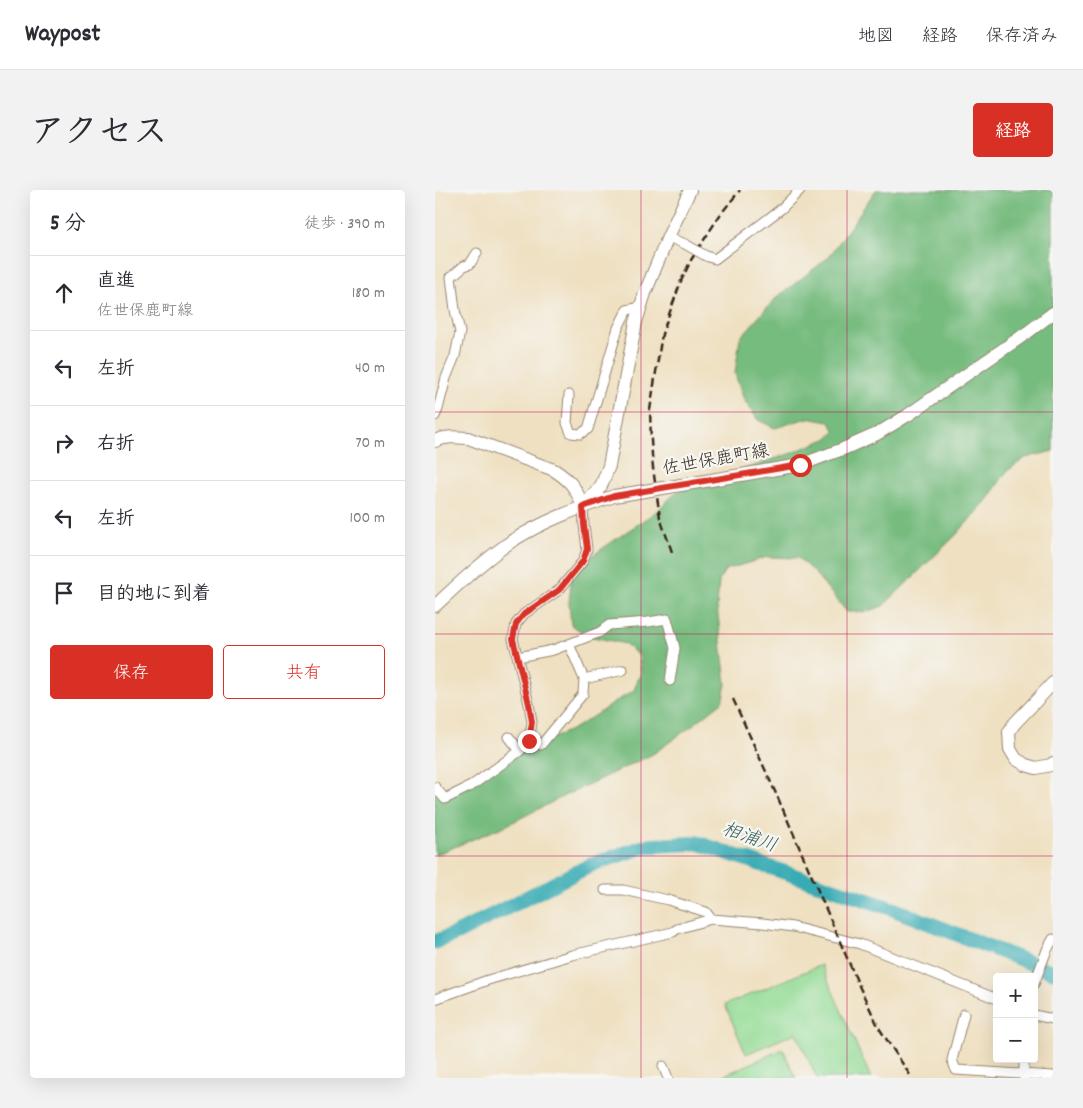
<!DOCTYPE html>
<html lang="ja">
<head>
<meta charset="utf-8">
<style>
	:root { --surface:#fff; --page:#f2f2f3; --text:#2b2b33; --muted:#7c7c81; --line:#e1e1e2; --accent:#d93025 }
	body { margin:0; font-family:Dekko,"Klee One",sans-serif; background:var(--page); color:var(--text) }
	.controls { position:absolute; right:15px; bottom:15px; display:grid; overflow:hidden; border-radius:5px; box-shadow:0 5px 20px #0002 }
	.controls button { width:45px; height:45px; display:grid; place-items:center; padding:0; border:0; border-bottom:1px solid var(--line); background:var(--surface); color:var(--text); font:25px sans-serif }
	.stop { position:absolute; width:15px; height:15px; margin:-11px; border:4px solid #d93025; border-radius:50%; background:#fff }
	.stop.end { background:#d93025; border-color:#fff; box-shadow:0 1px 5px #0008 }
	.list { margin:0; padding:0; list-style:none }
	h2 { display:flex; justify-content:space-between; align-items:center; height:65px; margin:0; padding:0 20px; font-size:21px }
	h2 small { font-size:16px; font-weight:400; color:var(--muted) }
	.list li { display:grid; grid-template-columns:32px 1fr auto; gap:15px; align-items:center; box-sizing:border-box; height:75px; padding:0 20px; border-top:1px solid var(--line) }
	.list b { display:block; font-size:19px; white-space:nowrap }
	.list p { margin:0; font-size:16px; white-space:nowrap; color:var(--muted) }
	.list em { font-size:16px; font-style:normal; color:var(--muted) }
	.actions { display:flex; gap:10px; padding:15px 20px }
	.actions a { flex:1; padding:11px 0; border:1px solid var(--accent); border-radius:5px; text-align:center; font-size:18px; color:var(--accent) }
	.actions .main { background:var(--accent); color:#fff }
	.icon { flex:none; width:28px; height:28px; fill:none; stroke:currentColor; stroke-width:2; stroke-linecap:round; stroke-linejoin:round }
	.map { position:relative; flex:none; width:618px; height:888px; overflow:hidden; border-radius:5px }
	header { display:flex; align-items:center; gap:30px; box-sizing:border-box; height:70px; padding:0 25px; background:var(--surface); border-bottom:1px solid var(--line) }
	header strong { font-size:24px }
	nav { display:flex; gap:28px; margin-inline-start:auto; font-size:18px }
	.intro { display:flex; align-items:center; justify-content:space-between; box-sizing:border-box; height:120px; padding:0 30px }
	h1 { margin:0; font-size:35px }
	.button { padding:12px 22px; border-radius:5px; background:var(--accent); color:#fff; font-size:18px; font-weight:700 }
	main { display:flex; gap:30px; padding:0 30px }
	aside { flex:1; background:var(--surface); border-radius:5px; box-shadow:0 5px 20px #0002 }
	.map>svg:first-child { display:block }
</style>
</head>
<body>
<header>
<strong>Waypost</strong>
<nav><a>地図</a><a>経路</a><a>保存済み</a></nav>
</header>
<div class="intro"><h1>アクセス</h1><a class="button">経路</a></div>
<main>
<aside>
<h2>5 分<small>徒歩 · 390 m</small></h2>
<ul class="list">
<li><svg class="icon" aria-label="ahead" viewBox="0 0 24 24"><path d="M12 20V5M6 11l6-6 6 6"/></svg><div><b>直進</b><p>佐世保鹿町線</p></div><em>180 m</em></li>
<li><svg class="icon" aria-label="left" viewBox="0 0 24 24"><path d="M17 20v-9H6M10 6l-5 5 5 5"/></svg><div><b>左折</b></div><em>40 m</em></li>
<li><svg class="icon" aria-label="right" viewBox="0 0 24 24"><path d="M7 20v-9h11M14 6l5 5-5 5"/></svg><div><b>右折</b></div><em>70 m</em></li>
<li><svg class="icon" aria-label="left" viewBox="0 0 24 24"><path d="M17 20v-9H6M10 6l-5 5 5 5"/></svg><div><b>左折</b></div><em>100 m</em></li>
<li><svg class="icon" aria-label="arrive" viewBox="0 0 24 24"><path d="M6 21V4h12l-3 4 3 4H6"/></svg><div><b>目的地に到着</b></div></li>
</ul>
<div class="actions"><a class="main">保存</a><a>共有</a></div>
</aside>
<div class="map">
<svg width="618" height="888" viewBox="0 0 618 888">
	<rect width="100%" height="100%" fill="#f6f6f2"/>
	<filter id="ink" filterUnits="userSpaceOnUse"><feTurbulence type="fractalNoise" baseFrequency=".02" numOctaves="2"/><feDisplacementMap in="SourceGraphic" scale="10" xChannelSelector="R" yChannelSelector="G"/><feConvolveMatrix kernelMatrix="1 2 1 2 8 2 1 2 1" color-interpolation-filters="sRGB"/></filter>
	<filter id="wash" filterUnits="userSpaceOnUse"><feTurbulence type="fractalNoise" baseFrequency=".0096" numOctaves="4" result="noise"/><feDisplacementMap in="SourceGraphic" scale="20" xChannelSelector="R" yChannelSelector="G"/><feGaussianBlur stdDeviation="1.12" result="paint"/><feColorMatrix in="noise" values="0 0 0 0 0 0 0 0 0 0 0 0 0 0 0 0 0 1.4 0 .05"/><feComposite in="paint" operator="in"/></filter>
	<g filter="url(#wash)">
		<rect width="100%" height="100%" fill="#efe0c1"/>
		<path fill="#94dc96" stroke="#68835a" d="M386 775 436 888H382L361 843 311 864 290 815Z
			M348 859 361 888H283Z"/>
		<path fill="#77bc7f" stroke="#59734e" d="M441 0H618V261L590 268 572 281 552 310 521 345 448 416 431 422H412L379 382 363 368 332 367 290 380 284 391 282 417 291 494 287 512 254 538 218 564 133 604 72 635 0 665V602L140 538 199 500 206 482 204 466 191 454 154 446 136 435 134 412 137 384 158 365 222 321 240 303 354 264 391 249 400 242 395 232 372 228 340 238 323 230 309 210 300 184 305 148 340 109 394 67Z"/>
		<g fill="none" stroke-linecap="round" stroke-linejoin="round">
			<path stroke="#39abb4" stroke-width="15" d="M0 752 22 743 158 674 211 656 263 653 458 719 618 782"/>
		</g>
	</g>
	<g filter="url(#ink)">
		<g fill="none" stroke-linecap="round" stroke-linejoin="round">
			<g stroke="#958570" stroke-width="11">
				<path id="street" d="M233 47 250 54
					M271 66 280 69 346 19 365 0
					M134 205 132 233 136 243 145 244 153 239 183 138 192 120 206 117
					M0 226 3 219 11 188 20 166 25 142 20 120 16 87 29 76 35 74 42 63
					M134 454 165 442 174 435 213 432 232 429 240 458 235 491
					M83 467 118 460 134 454 149 489 148 504 106 555 94 551
					M149 489 188 480
					M74 547 85 561
					M0 597 10 609 36 596 85 561 94 551 97 532 94 514 78 449 81 434 89 424 124 400 148 371 152 359 149 335 148 317
					M170 700H188L233 710 271 722 276 729
					M599 794 612 760 618 749
					M0 809 53 790 137 765 238 742 242 739 276 729 328 733 358 737 425 754 562 809
					M529 824 517 870 521 880 618 886
					M599 825 618 829
					M589 869V888
					M228 876 233 888"/>
			</g>
			<g stroke="#958570" stroke-width="14">
				<path id="secondary" d="M0 251C11 246 21 247 33 248L119 280C136 291 141 298 148 317L166 296 174 276 201 132 210 103 233 47 255 0
					M252 294 365 275 408 259 442 244 473 225 593 142 618 123
					M0 416C24 393 49 370 77 351 108 331 144 318 179 306
					M618 493 579 534 574 542 575 559 581 569 591 575 601 578 616 575 618 573"/>
			</g>
			<use href="#street" stroke="#fff" stroke-width="9"/>
			<use href="#secondary" stroke="#fff" stroke-width="12"/>
			<path stroke="#3b2a1e" stroke-width="2.5" stroke-dasharray="8 4" stroke-linecap="butt" d="M237 362 225 328 218 278 216 251 215 220 227 144 246 91 256 70 285 25 305 0
				M298 509 343 608 425 798 444 838 477 888"/>
			<g stroke="#958570" stroke-width="11" stroke-linecap="butt">
				<path id="street-bridge" d="M250 54 271 66"/>
			</g>
			<g stroke="#958570" stroke-width="14" stroke-linecap="butt">
				<path id="secondary-bridge" d="M179 306 252 294"/>
			</g>
			<use href="#street-bridge" stroke="#fff" stroke-width="9"/>
			<use href="#secondary-bridge" stroke="#fff" stroke-width="12"/>
		</g>
	</g>
	<g fill="none" stroke-linecap="round" stroke-linejoin="round" filter="url(#ink)">
		<path stroke="#d93025" stroke-width="6" d="M94 551 97 532 94 514 78 449 81 434 89 424 124 400 148 371 152 359 149 335 148 317 179 306 365 275"/>
	</g>
	<path fill="none" stroke="#c2185b" stroke-width="1" stroke-opacity="0.55" d="M206 0V888M412 0V888M0 222H618M0 444H618M0 666H618"/>
	<g text-anchor="middle" dominant-baseline="central" stroke-width="4.5" stroke-linejoin="round" paint-order="stroke">
		<g font-size="18" fill="#3b2a1e" stroke="#f6f6f2">
			<text transform="translate(281 271) rotate(-10)">佐世保鹿町線</text>
		</g>
		<g font-size="19" font-style="italic" fill="#3a5e5a" stroke="#f6f6f2">
			<text transform="translate(314 649) rotate(19)">相浦川</text>
		</g>
	</g>
</svg>
<div class="controls">
<button>+</button>
<button>−</button>
</div>
<div class="stop" style="left:365px;top:275px"></div>
<div class="stop end" style="left:94px;top:551px"></div>
</div>
</main>
</body>
</html>
